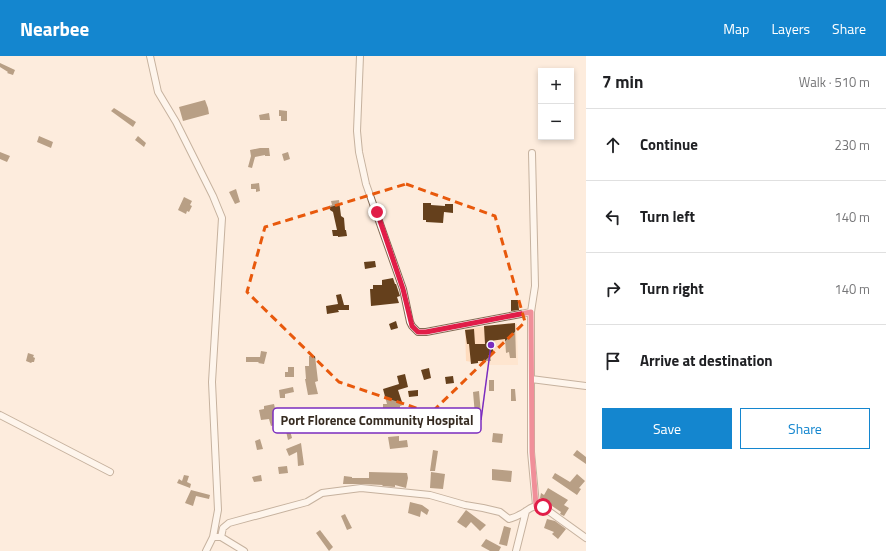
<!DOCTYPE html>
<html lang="en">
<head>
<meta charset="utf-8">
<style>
	:root { --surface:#fff; --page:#f2f2f2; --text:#202124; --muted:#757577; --line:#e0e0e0; --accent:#1486cf }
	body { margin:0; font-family:"Titillium Web",sans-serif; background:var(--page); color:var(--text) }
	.controls { position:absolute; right:12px; top:12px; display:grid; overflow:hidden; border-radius:0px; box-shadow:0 2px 6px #0003 }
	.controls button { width:36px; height:36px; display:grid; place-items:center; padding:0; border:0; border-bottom:1px solid var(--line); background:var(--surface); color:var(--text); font:20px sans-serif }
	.stop { position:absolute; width:12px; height:12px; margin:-9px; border:3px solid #e11d48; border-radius:50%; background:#fff }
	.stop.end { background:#e11d48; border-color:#fff; box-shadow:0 1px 4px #0008 }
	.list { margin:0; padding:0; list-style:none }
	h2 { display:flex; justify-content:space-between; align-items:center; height:52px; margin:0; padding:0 16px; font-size:17px }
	h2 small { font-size:13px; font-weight:400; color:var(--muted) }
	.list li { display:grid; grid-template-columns:26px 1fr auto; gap:12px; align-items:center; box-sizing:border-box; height:72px; padding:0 16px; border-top:1px solid var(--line) }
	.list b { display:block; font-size:15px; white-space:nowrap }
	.list em { font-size:13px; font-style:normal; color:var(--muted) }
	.actions { display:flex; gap:8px; padding:12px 16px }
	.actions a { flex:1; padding:9px 0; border:1px solid var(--accent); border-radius:0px; text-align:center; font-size:14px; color:var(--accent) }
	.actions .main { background:var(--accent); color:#fff }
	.icon { flex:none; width:22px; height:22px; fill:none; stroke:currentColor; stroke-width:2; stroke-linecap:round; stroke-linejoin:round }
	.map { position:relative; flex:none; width:586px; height:495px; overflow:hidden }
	header { display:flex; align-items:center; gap:24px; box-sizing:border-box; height:56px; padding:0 20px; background:var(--accent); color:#fff }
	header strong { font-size:19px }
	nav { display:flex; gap:22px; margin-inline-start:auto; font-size:14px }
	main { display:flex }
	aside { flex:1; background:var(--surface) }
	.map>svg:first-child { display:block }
</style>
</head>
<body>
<header>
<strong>Nearbee</strong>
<nav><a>Map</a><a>Layers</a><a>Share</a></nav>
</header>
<main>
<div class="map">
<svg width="586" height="495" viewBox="0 0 586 495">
	<rect width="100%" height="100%" fill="#fdecdd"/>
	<path fill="#ffdcbe" d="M512 267 517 268 518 309H489L466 305 465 273Z"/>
	<path fill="#65401c" d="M0 7 15 14 13 19 7 17 8 16 0 11Z
		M205 44 208 52 209 58 183 65 179 51Z
		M114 52 136 66 133 71 111 55Z
		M279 54 287 55V65H281V60H279Z
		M269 57 270 64H260L259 59Z
		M39 80 53 86 51 92 37 86Z
		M138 80 146 87 144 91 135 84Z
		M260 92H269L270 100H265V99L255 101 252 112 248 111 251 100 250 94Z
		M0 96 10 100 7 106 0 103Z
		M288 96 290 103 284 105 282 98Z
		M259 127 260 135 256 136V133H251V128Z
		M236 133 240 146 235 148 229 136Z
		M184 141 192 145 190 149 192 150 189 156 187 155 186 158 178 154Z
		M339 144 341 160 344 162 345 174H346L347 180 338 181V180H333L332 174H337L333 156 330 154 329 150 332 149 331 145Z
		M423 147H431V149L445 150V148H453V157L444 156 443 167 426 166V164H423Z
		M375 205 376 211 365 213 364 206Z
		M393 222 395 228H396L400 240 397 241 399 247 371 250 370 233H373V229H382V224Z
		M341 238 344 249H349V254H338L339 256 327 258 326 250 338 248 336 239Z
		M511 244H518L519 254 511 255Z
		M396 265 398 272 391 274 389 268Z
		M515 267 516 302H510L509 296 506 297 505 283 490 285V293H493V298H490L491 305H478V307L471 308 469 288H467L465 274 474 273 475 288H485L484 270Z
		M261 295 267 296 264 308 258 307 259 306H246V301H260Z
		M28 297 34 299 33 301 35 302 34 306H32L31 307 26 305Z
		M309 300H315L318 325 315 326 318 338 308 339 305 323H306L305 310H309Z
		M288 311H294V321H285V316H288Z
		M429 312 431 322 424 324 421 314Z
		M405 318 408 331 398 334 403 349 400 350V362H395L394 356H383V348H387L383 333 399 328 397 320Z
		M453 320 454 327 446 328 445 321Z
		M489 324H494V335H489Z
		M293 331 294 336 285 338V342H280L279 334Z
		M511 333H515L516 345H511Z
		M418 334V340L409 341 408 335Z
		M479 335 481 358 475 359 473 336Z
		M274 348 277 361 286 359 292 382 288 384 284 366 271 370 269 363 261 364 259 354 264 353V350Z
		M322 359 323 364 316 366 318 376 312 377 307 362Z
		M493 377 503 378 502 387 492 386Z
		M399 380V385L407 384 408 391 390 393 388 381Z
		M260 383 263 393 257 394 255 385Z
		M301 387 304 409 298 410 297 396 289 400 286 393Z
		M433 394 438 395 435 415H430Z
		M577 394 586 401V408L573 399Z
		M287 410 288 417 279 418 278 411Z
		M492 413 512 415 511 426 492 424Z
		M369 416 407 417 408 422 406 432 395 429V431L382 430 383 429 361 428H343L344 420 352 421V422H369Z
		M431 416 445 418 443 433 430 432Z
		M555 417 570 426 577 418 585 425 579 432 581 433 577 439 552 422Z
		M184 419 189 420 187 426 191 428 190 432 177 427 179 423 182 425Z
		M261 419 262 425 254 426 252 421Z
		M548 432 568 444 564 449 569 452 564 460 560 458 561 456 540 442 541 437 544 439Z
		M191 434 210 439 209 443 196 440 193 450 185 447Z
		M410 446 422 449 429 454 427 459 421 455 420 461 408 457Z
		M466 454 486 469 480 475 471 466 466 472 457 466Z
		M345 458 352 472 347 474 341 460Z
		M547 463 555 465 566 473 558 483 552 478 554 476 544 472Z
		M504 470 511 472 507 490 499 488Z
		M320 474 333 491 329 495 316 477Z
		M486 483 501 491 499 495H490L481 490Z"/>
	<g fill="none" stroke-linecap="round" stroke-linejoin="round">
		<g stroke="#836a54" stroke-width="8">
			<path id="street" d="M150 0 158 36 176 66 213 140 222 162 212 326 218 454 213 481
				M360 0 357 75 359 96 366 128 403 233 410 266 412 270 418 276H426L531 256
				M532 97 535 230 531 256V396L536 449
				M531 323 586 330
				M0 359 110 416
				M221 481 244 495
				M206 495 213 481H221L223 472 229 467 307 446 322 437 361 432 430 439 465 449 483 452 500 456 509 463C512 462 516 461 519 459 529 455 530 448 543 451L586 482
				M516 495 526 455"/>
		</g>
		<use href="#street" stroke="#fff" stroke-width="6"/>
	</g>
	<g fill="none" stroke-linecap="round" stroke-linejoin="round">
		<path stroke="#e11d48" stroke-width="5" d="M377 156 403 233 412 270 418 276H426L531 256 532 396 536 450 543 451"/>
	</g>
	<path d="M0 0H586V495H0ZM406 128 495 160 525 266 431 357 339 326 247 236 265 171Z" fill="#fdecdd" fill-opacity=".55" fill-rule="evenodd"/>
	<path fill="none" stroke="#e8590c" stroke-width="3" stroke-dasharray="8 5" stroke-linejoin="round" d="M406 128 495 160 525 266 431 357 339 326 247 236 265 171Z"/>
	<path fill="none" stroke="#7b2cbf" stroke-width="1.5" d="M491 289L481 364"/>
	<circle fill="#7b2cbf" stroke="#fff" stroke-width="1.5" cx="491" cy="289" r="4"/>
	<rect fill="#fff" stroke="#7b2cbf" stroke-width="1.5" x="273" y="352" width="208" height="25" rx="4"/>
	<g font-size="13" text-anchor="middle" font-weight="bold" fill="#372c22">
		<text x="377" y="369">Port Florence Community Hospital</text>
	</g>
</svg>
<div class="controls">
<button>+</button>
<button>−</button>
</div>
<div class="stop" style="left:543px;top:451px"></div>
<div class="stop end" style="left:377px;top:156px"></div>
</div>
<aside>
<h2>7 min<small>Walk · 510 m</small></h2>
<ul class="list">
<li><svg class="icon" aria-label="ahead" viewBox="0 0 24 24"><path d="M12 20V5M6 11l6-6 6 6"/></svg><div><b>Continue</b></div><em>230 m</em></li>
<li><svg class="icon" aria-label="left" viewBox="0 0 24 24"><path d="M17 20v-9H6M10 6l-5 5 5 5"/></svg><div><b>Turn left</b></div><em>140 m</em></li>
<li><svg class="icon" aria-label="right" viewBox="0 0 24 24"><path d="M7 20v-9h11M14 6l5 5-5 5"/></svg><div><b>Turn right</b></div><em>140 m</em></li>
<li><svg class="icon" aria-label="arrive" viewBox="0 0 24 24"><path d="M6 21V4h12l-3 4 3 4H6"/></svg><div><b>Arrive at destination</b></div></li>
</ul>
<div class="actions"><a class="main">Save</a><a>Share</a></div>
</aside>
</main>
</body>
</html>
